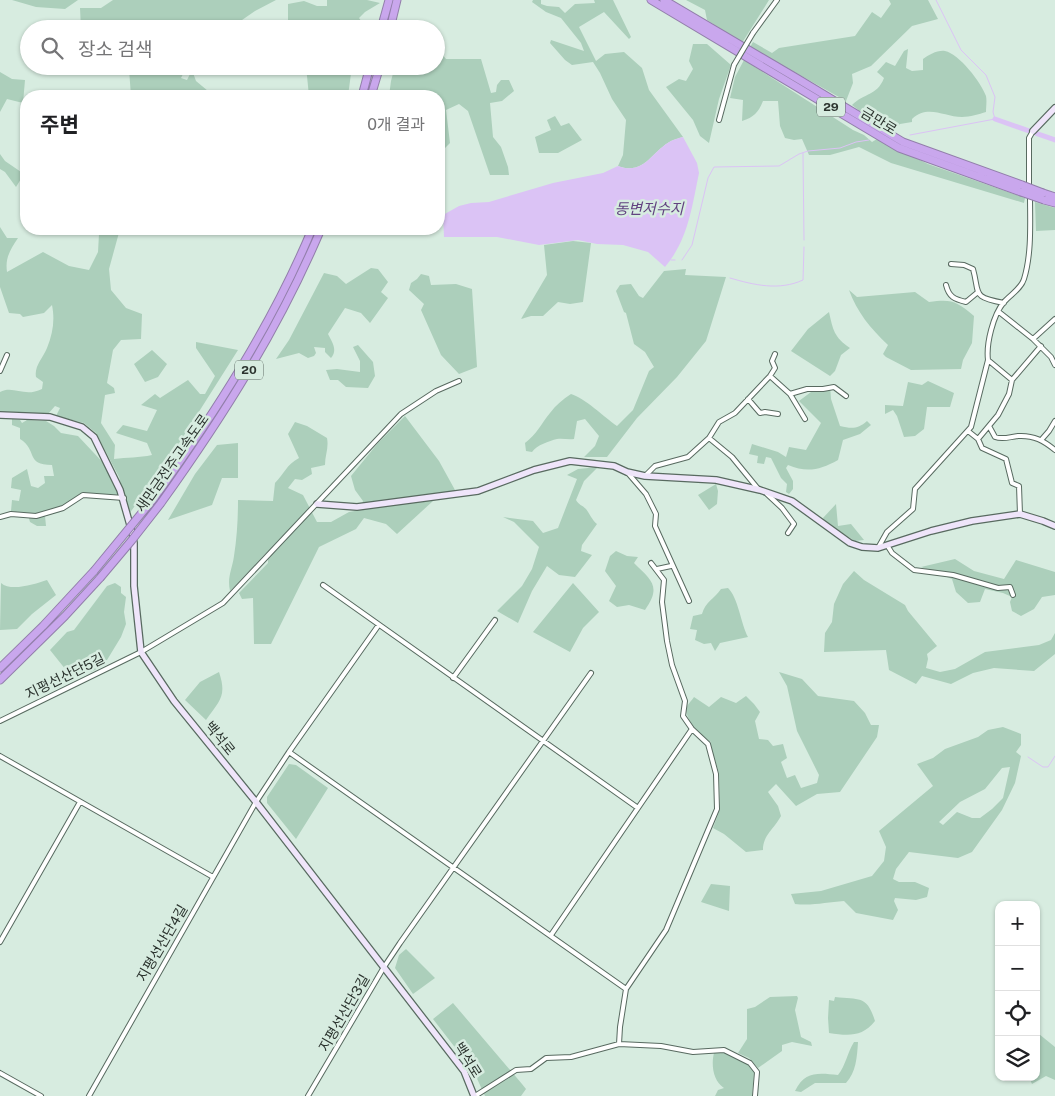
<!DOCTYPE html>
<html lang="ko">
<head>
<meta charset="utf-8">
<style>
	:root { --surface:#fff; --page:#f2f2f2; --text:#202124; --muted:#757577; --line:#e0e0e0 }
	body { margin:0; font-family:"Public Sans","Noto Sans KR",sans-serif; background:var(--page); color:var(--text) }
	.controls { position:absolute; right:15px; bottom:15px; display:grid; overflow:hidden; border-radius:10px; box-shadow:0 1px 4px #0004 }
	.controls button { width:45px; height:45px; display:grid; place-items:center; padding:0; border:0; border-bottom:1px solid var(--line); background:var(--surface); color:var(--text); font:25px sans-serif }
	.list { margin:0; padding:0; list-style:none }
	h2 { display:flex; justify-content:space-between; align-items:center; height:65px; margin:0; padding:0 20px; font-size:21px }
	h2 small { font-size:16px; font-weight:400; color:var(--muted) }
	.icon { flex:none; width:28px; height:28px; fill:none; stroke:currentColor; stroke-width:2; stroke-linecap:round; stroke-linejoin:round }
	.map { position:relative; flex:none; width:1055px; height:1096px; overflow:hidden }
	.search { position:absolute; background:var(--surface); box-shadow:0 1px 4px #0004; left:20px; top:20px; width:425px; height:55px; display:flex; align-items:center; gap:12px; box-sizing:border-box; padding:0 18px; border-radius:28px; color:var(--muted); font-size:19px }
	.panel { position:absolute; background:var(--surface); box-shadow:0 1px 4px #0004; left:20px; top:90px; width:425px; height:145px; border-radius:20px }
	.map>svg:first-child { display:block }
</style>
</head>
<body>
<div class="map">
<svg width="1055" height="1096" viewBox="0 0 1055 1096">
	<rect width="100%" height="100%" fill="#d7ece0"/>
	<path fill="#accfbb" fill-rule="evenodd" d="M12 0H78L65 9 36 7Z
		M113 0H276L255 11 229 29H81L80 8H101Z
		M327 0H367L380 3 365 12 359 18 367 29H288V4L304 1 317 6H327Z
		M533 0H541V4L547 6 559 7 565 13 575 4 595 3 594 0H613L631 37 629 39 604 12 579 27 596 61 605 54 624 52 642 68 649 90 683 137C679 138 675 139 671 141 652 151 644 176 618 166L623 155 626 120 612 99 600 73 593 62 572 65 565 60 550 43 551 40 584 51 581 43 561 18 546 12 532 2Z
		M686 0H769L742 43 707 20 705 10Z
		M889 0H928L938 19 912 26 871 66 852 74 853 83 846 101 750 47 753 42 772 53 779 48 855 36 872 12 881 18 891 4Z
		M693 44H707L731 65 719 99 709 143 700 136 693 120 666 87 679 79 686 81 693 69 689 61Z
		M436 47 446 59H481L491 93 496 92 497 85 501 80H509L514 91 502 101 490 103 493 137 501 147 508 167 509 175H490L468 111 459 104 446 110 450 143 444 149H439V96H389L391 81 395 66H436Z
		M908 49 906 68 912 71 923 70V59C929 55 937 50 945 51 959 54 981 82 986 96 987 101 986 107 986 112 979 114 970 117 962 117 944 117 928 104 912 119V122L900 124 894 130 866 116 852 105C864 93 877 96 884 78L877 72 886 62 895 66 904 51Z
		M744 60 853 130 864 135 872 142 877 139 928 164 1025 198 1024 203 891 163 859 147 830 155H809L802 139 794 140 785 138 780 126 778 101H763C758 113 754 117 742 121L743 100 730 98 735 77Z
		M131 66H187L181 78 187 80 192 70 196 81 214 96H131L129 69Z
		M306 66H352L348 96H309Z
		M0 72 12 79 25 80 23 103 7 99 0 112Z
		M555 116 561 126 569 123 582 140 558 153H539L535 137 551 130 547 120Z
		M0 154 5 161 24 174 16 187 5 172 0 169Z
		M1035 202 1055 208V230L1036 231Z
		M0 227 7 238H18C10 250 5 258 7 272L43 252 69 266 89 270 98 252 99 234 92 229H120L109 269 111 290 126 308 142 314 141 339 121 340 113 350 107 383 114 388 115 393 105 395 101 423 115 445 114 459C127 457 139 458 152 455L147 443 116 433 123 425 147 431 157 410 141 405 155 394 160 398 188 380 200 394H205L215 376 196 348V342L238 350 169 459 129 514 119 477 96 433 84 423 56 416 60 408 55 406 48 414 0 413V392C14 385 24 398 42 389L43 382 36 377C34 366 43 358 47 348 53 333 55 320 52 305L44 313 23 317 20 314 9 313 0 287Z
		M573 241 591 243 583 302 570 304 558 302 543 316H531L521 319 547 275 544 245Z
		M371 268 378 269 388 282 381 292 388 298 370 323 361 313 345 308 328 334C332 342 338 350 331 358L325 352V348L314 347 316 353 314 356 308 358 299 353 276 359 289 340 324 273 337 276 346 284Z
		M686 269 685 275 726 277 706 341 677 377 637 418 607 457H584L595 446 599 436 585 419 577 421 574 439C568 440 563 438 557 439 549 441 537 445 532 452L526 451 525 443C537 434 541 424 550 413 556 405 563 399 571 394 585 398 604 417 617 426L633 410 649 371 654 367 645 352 634 344 626 313 624 312 616 291 620 285 631 284 639 296 643 298 664 271Z
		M421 274 429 276 431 285 456 284 472 289 477 367 459 374 441 355 421 310 424 304 409 290 411 283 417 279Z
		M849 290 857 297 915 292 929 302C952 299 956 301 974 316L972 343 963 360 961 369 911 370 886 357 883 354 888 345C870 328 857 312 849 290Z
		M829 312C833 330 834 337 850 348L841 355 835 371 830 376 791 351 808 329Z
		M358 345 373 362 375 376 368 388 346 387 338 380H330L326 370 337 369 360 372V361L353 347Z
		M152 350 167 364 158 377 145 382 134 364Z
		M928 381 954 393 950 407H927L924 429 915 436 904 437 897 416 893 410 885 414V405L903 406 908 382 922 385Z
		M830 385 831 399 840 426C852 429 858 429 867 421L871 425 860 434 843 440 838 460C820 470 807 473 788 465L786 468 793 481V489L789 494 786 492 787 484 781 478 771 458 766 457 764 464 757 463 758 456 749 454 752 444 778 452 786 457 789 447 806 450 821 423 799 401 811 392Z
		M405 416 439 461 455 490 433 501 397 534 386 524 364 518 356 529 319 547 271 644H254L253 598 242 599 239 593 268 563V551L230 591C227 577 232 570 234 556 237 537 238 519 238 500L273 501 275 483C285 473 286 465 299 458L288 434 295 422 307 426 327 438C329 448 325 455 325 465L311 468 312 474 302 480 295 479 288 488 303 495 317 522H331L349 512 360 510 363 501 355 490 351 476 378 443Z
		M12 419 20 420 22 423 27 420 46 421 54 426 61 433 78 436 108 468 119 495 83 493 73 499 60 512 45 516 46 526H37L30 522 28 515 11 511 12 500 19 501 21 490 11 488 12 478 27 469 31 486 38 488 45 483 44 476H54L52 465C25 465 38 450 20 439V428L12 425Z
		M238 443V478H222L212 505 168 520 195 474 217 445Z
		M598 467 584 481 576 500C579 505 582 505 586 509 590 514 592 520 597 524L582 545 581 551 592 555 575 577 559 575 547 566 532 591 518 623 497 611 522 586 532 569 539 547 514 522 503 517 533 521 543 533 558 528 577 479 567 475 578 469Z
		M716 484 718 491 717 504 709 510 698 495Z
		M836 504 838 526 851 524 864 540 855 541 839 531 824 520 823 518Z
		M616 551 627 556 638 557 634 563C651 580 662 586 645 610L629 605 617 607 609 601 616 586 605 571 610 556Z
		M955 559 974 571 1004 579 1016 560 1055 572V595L1042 597 1034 609 1021 616 1012 611 1010 602 1012 597 1003 593 985 589 980 602 968 603 956 592 952 579 921 567Z
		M854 571 864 580 905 605 908 611 937 646 927 654 928 659 926 668 940 672 955 669 985 652 1039 645 1051 640 1055 633V654L1034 671 994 668 973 673 951 684 922 676 916 684 889 670 886 650 824 652 825 633 832 622 834 604 843 584Z
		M47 580 56 595 32 614 17 629 0 630 1 583C11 592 35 584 47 580Z
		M115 583 121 587V593L126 597 124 612 126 624 121 637 107 660 100 661 104 665 91 672 66 670 50 650 67 632 74 630 107 586Z
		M573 583 599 612 583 628 570 652 533 632Z
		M728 588C738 597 741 624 748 637L720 643 715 651 711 643 704 644 695 640 697 630 690 629 693 616 702 614C705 602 714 599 721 589Z
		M219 672C227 696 220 700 206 720L185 700 200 682Z
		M779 672 802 679 818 696 854 701 865 713 871 725H879L877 737 840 792 817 794 796 806 776 784 768 792 778 806 781 816C774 829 763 835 763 850L746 852 724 834 713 828 720 809 719 773 710 744 711 742C702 736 683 719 687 707 688 704 692 700 694 697L709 707 721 697 736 703 746 696 754 704 760 712 755 721 759 739 768 740 773 746 783 744 787 758 781 762 787 778 795 775 801 788 817 783 819 775 797 731 787 686Z
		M1003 727 1021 734V745L1016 752 1021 756 1015 783 1002 810 972 852 958 858 909 852 896 869 893 879 899 882H915L929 888 927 897 916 900 895 898 894 901 898 910 893 920 856 913 844 901C827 902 813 906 795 904L791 894 821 891 872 876 884 861 886 847 879 831 933 786 917 764 933 758 945 749 978 737 988 730ZM1010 767 1003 798 992 809 980 818H972L957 812 943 825 939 822 960 802 985 789 1002 768Z
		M289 764 296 765 328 788 296 839 267 803V797Z
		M711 884 730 886 729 911 701 902Z
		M406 949 435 978 413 994 395 968 399 955Z
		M797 996 798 998 795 1010 801 1037 811 1042 812 1046 792 1042 782 1045V1051L758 1068 749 1058 738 1053 747 1039V1009L755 1007 770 997Z
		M835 997C860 1000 867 995 875 1021 862 1037 849 1036 829 1033L828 1018 829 1000 834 1001Z
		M453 1003 522 1084 526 1089 521 1096H485L474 1072 433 1019Z
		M1039 1034 1055 1047V1080L1046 1076 1032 1084 1029 1077H1036V1035Z
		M854 1042H858C857 1058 856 1072 846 1083H815L801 1092 795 1091C805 1071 818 1073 838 1075 846 1065 847 1053 854 1042Z
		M725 1051 749 1064 754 1072 752 1096H715L718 1090 724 1088C713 1081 711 1065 714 1053Z"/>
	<path fill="#dbc3f5" d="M683 137 697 163 699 173C692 207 688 240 665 267L648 252 623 245 597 244 578 240 539 245 497 237H444L443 215 459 206 471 203 489 202 553 183 603 173 618 166C644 176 652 151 671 141 675 139 679 138 683 137Z"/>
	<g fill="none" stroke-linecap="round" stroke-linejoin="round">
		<path stroke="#dbc3f5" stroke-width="1" d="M910 135 995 119 993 112 995 97 986 75 961 50 936 0
			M803 153 804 240
			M671 260H675
			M682 260 692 245 708 178 714 167 779 166 799 154 808 151 840 148 856 142 869 140
			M730 278C754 285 779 291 803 280L804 247
			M1028 757 1043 767H1048L1055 756"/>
		<path stroke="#dbc3f5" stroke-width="5" d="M995 119 1055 140"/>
		<g stroke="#586a60" stroke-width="6">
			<path id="street" d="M753 33 777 0
				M719 120 734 65
				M1029 188V138L1033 131
				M951 264 964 265 973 269C980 294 971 297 1004 303
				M946 285C949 297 954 299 966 302L978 292
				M999 312 1033 339 1055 319
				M1033 339 1051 357 1055 365
				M988 360 1012 380
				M0 371 7 355
				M770 376 790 394 807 389H823L834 387 846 396
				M790 394 805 419
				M748 399 760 413 765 412 778 414
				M989 426 995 437C1003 440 1009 437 1018 436 1034 435 1044 441 1055 450
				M968 431 978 439 982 448 1006 459 1012 483 1019 486 1020 514
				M709 438 732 457 759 490
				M978 439 998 415 1009 394 1012 380 1041 346
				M1042 439 1049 431 1055 421
				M627 472 646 494 656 514 655 526 689 601
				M645 476 655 466 688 457 709 438 719 422 735 413 770 376 775 368 772 361 775 354
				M767 494 782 508 794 524 788 533
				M0 517 11 514 36 516 63 508 83 495 124 498
				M887 545 892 553 914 570 953 575 998 588 1010 587 1013 595
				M878 548 887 532 913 509 915 489 971 427 988 360C986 344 993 315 1004 302 1011 294 1021 289 1024 279 1032 253 1030 222 1030 195
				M657 569 671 566
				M323 585 638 808
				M453 678 495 620
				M0 721 141 652 223 603 401 414 436 391 459 381
				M289 752 626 989
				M0 756 213 877
				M551 935 692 729
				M0 942 80 802
				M619 1044 620 1027 626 989 666 930 717 809 716 774 708 744 692 729 683 716 685 701 672 665 667 641 662 602 664 580 651 563
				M0 1073 41 1096
				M89 1096 256 802 289 752 378 626
				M308 1096 384 967 400 943 591 673
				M475 1096 516 1070 531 1069 546 1058 571 1057 619 1044 661 1046 693 1052 724 1050 750 1063 757 1072 755 1096"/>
		</g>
		<g stroke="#586a60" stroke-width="8">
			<path id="secondary" d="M1033 131 1055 108
				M0 415 50 417 82 427 94 437 120 490 132 532 134 543V586L141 652 174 701 256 802 464 1071 474 1096
				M317 504 357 507 478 491 534 470 570 461 614 466 627 472 645 476 716 480 760 490 792 501 850 543 862 547 878 548 931 531 972 521 1020 514 1043 521 1055 526"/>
		</g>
		<g stroke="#927faa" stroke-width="9">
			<path id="highway" d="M651 0 899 148 1021 192
				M664 0 798 79 903 142 1022 185
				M381 29 389 0
				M390 29 397 0
				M362 96 370 66
				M371 96 380 66
				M1043 193 1055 197
				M1044 200 1055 203
				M154 498C215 413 272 325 312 229
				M161 503C224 415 279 328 321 229
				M0 668 43 626 94 571
				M0 680 65 616 100 578"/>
		</g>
		<use href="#street" stroke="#fff" stroke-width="4"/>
		<use href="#secondary" stroke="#efe5fa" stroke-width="5.5"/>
		<use href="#highway" stroke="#c9a7ed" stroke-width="7"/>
		<g stroke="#586a60" stroke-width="6" stroke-linecap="butt">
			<path id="street-bridge" d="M734 65 753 33"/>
		</g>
		<g stroke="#927faa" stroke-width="9" stroke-linecap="butt">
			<path id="highway-bridge" d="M1022 185 1043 193
				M1021 192 1044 200
				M94 571 154 498
				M100 578 132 540 161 503"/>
		</g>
		<use href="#street-bridge" stroke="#fff" stroke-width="4"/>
		<use href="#highway-bridge" stroke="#c9a7ed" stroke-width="7"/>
	</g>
	<g text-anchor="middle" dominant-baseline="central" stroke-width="5" stroke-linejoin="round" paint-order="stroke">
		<g fill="#d7ece0" stroke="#5f6b64" stroke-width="1">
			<rect x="817" y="97.5" width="28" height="19" rx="4"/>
			<rect x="235" y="360.5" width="28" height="19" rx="4"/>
		</g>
		<g font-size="12" font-weight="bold" fill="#2c342f">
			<text x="831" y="107">29</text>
			<text x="249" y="370">20</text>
		</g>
		<g font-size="14" fill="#2c342f" stroke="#d7ece0">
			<text transform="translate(879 121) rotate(31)">금만로</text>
			<text transform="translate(172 463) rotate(-55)">새만금전주고속도로</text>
			<text transform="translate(65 676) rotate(-26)">지평선산단5길</text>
			<text transform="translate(220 738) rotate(51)">백석로</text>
			<text transform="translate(162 943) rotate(-60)">지평선산단4길</text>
			<text transform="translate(344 1013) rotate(-60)">지평선산단3길</text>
			<text transform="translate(468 1060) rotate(58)">백석로</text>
		</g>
		<g font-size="15" font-style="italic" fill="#624280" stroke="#d7ece0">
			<text x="649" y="208">동변저수지</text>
		</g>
	</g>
</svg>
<div class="controls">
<button>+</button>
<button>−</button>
<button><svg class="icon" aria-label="locate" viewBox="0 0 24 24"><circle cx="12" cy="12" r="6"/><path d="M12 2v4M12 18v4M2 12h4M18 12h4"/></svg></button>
<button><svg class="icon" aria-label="layers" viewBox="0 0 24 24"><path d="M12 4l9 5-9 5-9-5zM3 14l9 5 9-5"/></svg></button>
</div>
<div class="search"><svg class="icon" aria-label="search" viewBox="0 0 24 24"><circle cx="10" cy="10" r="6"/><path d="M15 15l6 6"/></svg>장소 검색</div>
<section class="panel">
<h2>주변<small>0개 결과</small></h2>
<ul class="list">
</ul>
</section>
</div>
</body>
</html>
